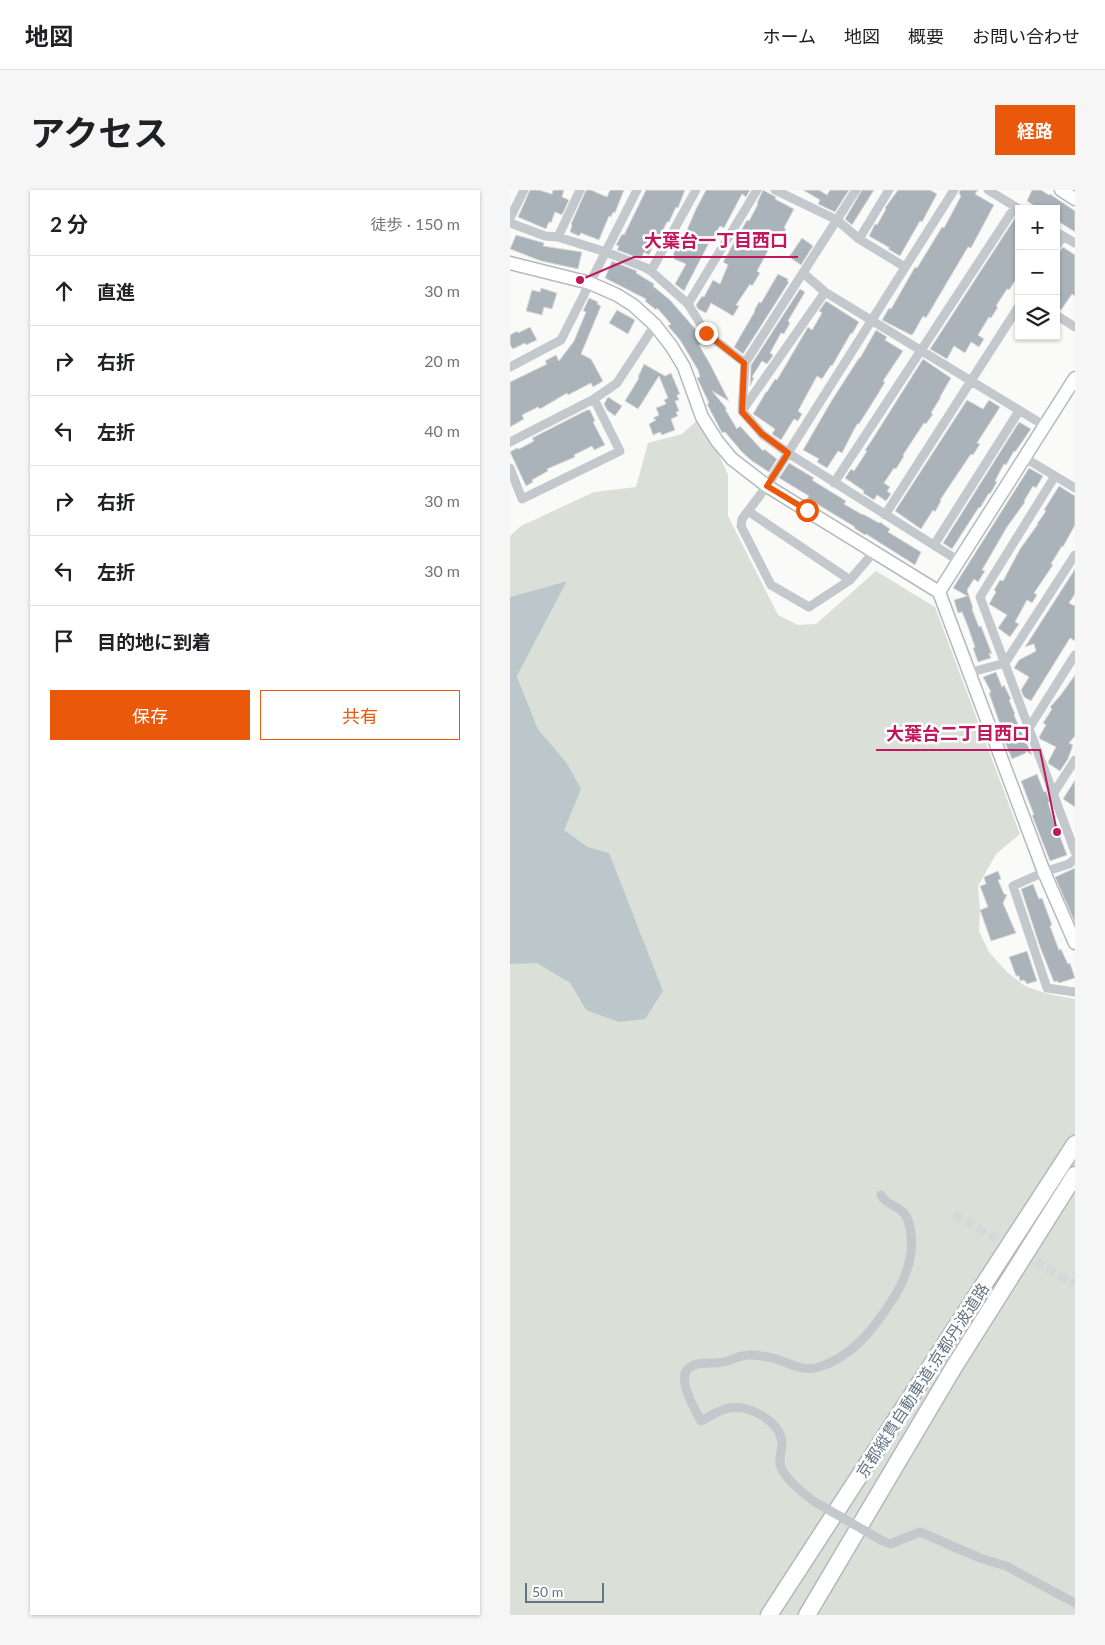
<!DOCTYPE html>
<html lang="ja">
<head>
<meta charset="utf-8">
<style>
	:root { --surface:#fff; --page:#f6f6f6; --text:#202124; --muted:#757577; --line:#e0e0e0; --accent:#ea580c }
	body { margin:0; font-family:Lato,"Noto Sans JP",sans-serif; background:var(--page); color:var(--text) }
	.controls { position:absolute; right:15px; top:15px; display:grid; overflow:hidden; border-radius:0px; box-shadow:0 1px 4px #0004 }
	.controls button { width:45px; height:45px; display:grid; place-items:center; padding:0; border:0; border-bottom:1px solid var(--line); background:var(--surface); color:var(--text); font:25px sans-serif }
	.scale { position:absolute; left:15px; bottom:12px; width:79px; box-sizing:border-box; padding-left:5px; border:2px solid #657683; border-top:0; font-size:14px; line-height:18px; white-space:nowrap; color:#657683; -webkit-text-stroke:4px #fff; paint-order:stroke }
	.stop { position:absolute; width:15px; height:15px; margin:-11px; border:4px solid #ea580c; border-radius:50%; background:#fff }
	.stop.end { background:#ea580c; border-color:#fff; box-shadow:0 1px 5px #0008 }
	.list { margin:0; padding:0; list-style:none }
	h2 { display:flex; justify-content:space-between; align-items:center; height:65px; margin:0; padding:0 20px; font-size:21px }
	h2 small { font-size:16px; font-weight:400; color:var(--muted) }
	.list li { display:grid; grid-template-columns:32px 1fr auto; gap:15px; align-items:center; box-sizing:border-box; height:70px; padding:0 20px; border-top:1px solid var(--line) }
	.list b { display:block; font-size:19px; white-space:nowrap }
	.list em { font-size:16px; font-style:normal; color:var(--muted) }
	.actions { display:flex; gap:10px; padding:15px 20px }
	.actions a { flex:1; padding:11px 0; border:1px solid var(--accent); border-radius:0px; text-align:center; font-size:18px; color:var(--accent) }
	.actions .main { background:var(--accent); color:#fff }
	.icon { flex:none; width:28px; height:28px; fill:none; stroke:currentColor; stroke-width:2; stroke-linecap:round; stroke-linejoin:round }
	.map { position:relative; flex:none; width:565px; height:1425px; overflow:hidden; border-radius:0px }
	header { display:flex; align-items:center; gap:30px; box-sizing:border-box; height:70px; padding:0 25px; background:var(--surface); border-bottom:1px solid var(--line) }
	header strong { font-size:24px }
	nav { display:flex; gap:28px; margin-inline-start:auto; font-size:18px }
	.intro { display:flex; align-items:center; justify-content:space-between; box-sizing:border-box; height:120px; padding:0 30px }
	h1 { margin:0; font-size:35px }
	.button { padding:12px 22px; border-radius:0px; background:var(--accent); color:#fff; font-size:18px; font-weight:700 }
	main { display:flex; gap:30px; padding:0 30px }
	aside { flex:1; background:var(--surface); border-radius:0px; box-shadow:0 1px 4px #0004 }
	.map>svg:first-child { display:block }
</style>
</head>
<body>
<header>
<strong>地図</strong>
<nav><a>ホーム</a><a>地図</a><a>概要</a><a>お問い合わせ</a></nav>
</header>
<div class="intro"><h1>アクセス</h1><a class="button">経路</a></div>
<main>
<aside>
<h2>2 分<small>徒歩 · 150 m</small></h2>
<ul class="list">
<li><svg class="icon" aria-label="ahead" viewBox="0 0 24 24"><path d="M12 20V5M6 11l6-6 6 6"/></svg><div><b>直進</b></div><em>30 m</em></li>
<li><svg class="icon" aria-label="right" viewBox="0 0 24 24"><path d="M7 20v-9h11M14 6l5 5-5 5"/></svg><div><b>右折</b></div><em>20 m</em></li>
<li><svg class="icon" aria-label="left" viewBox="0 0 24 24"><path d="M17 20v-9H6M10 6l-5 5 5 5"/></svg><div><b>左折</b></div><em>40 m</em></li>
<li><svg class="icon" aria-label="right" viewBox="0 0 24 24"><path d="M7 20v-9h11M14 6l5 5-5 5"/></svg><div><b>右折</b></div><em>30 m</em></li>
<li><svg class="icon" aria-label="left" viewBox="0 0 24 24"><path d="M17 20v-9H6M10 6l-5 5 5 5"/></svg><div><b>左折</b></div><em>30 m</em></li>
<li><svg class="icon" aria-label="arrive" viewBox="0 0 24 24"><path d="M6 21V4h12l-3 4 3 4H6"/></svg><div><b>目的地に到着</b></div></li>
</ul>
<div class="actions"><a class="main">保存</a><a>共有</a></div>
</aside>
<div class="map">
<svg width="565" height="1425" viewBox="0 0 565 1425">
	<rect width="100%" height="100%" fill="#fafaf8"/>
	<path fill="#dadfd7" d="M192 226 218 285V326L268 425 288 435 306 434 366 381 425 417 510 644 486 664 468 696 470 720 469 741 479 762 497 782 515 796 538 804 565 809V1425H0V774L27 772 60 793 76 820 153 802 99 664 78 657 54 640 56 572 28 539 7 485 57 391 0 407V346L11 336 84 302 126 297 138 253 172 244Z"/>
	<path fill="#bbc7cb" d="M57 391 7 486 28 539 56 572 71 599 54 640 78 657 99 663 153 801 135 829 109 832 76 820 60 793 27 773 0 774V407Z"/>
	<path fill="#aab3b9" stroke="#dcdcda" d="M20 0H29L42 4 43 0H54L52 7 59 10 52 25 45 22 41 33 39 32 36 39 8 27Z
		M76 0H81L97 7 100 0H114L105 23 103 22 101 27 99 26 89 50 71 43 69 46 60 42 62 35 61 34Z
		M136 0H175L168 18 166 17 159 32H157L148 50 146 49 139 65 134 62 131 69 107 60 109 56 106 55 112 44 114 45Z
		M196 0H240L236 7 232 4 214 38 210 36 201 51H200L174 101 165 94 176 74 164 69 165 66 163 65 167 55 170 56 186 19Z
		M253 0 266 7 265 9 284 19 274 38 276 39 271 49 267 47 259 59 247 81 250 83 242 96 240 94 226 115 229 116 223 126 201 113 196 123 188 119 186 115 192 106 194 107 203 90 210 94 218 75 213 72 237 30 239 31 248 14 247 13Z
		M293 0H309L317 5 320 0H339L325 22 308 14 310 10Z
		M352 0H364L342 35 335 29Z
		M388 0H420L427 4 412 32 410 31 390 66 378 59 380 58 359 46 365 34 367 35 376 19 375 18Z
		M450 0H468L465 4 484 15 461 58 458 57 416 128 413 126 403 144 401 145 372 130 379 118 381 119 405 77 407 78 432 37 434 38 451 6 449 4Z
		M522 0H531L539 5 540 4 565 21V42L546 30V19H529L517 11Z
		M507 25H509V85L499 100 497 99 486 116 488 117 481 128 479 127 468 145 474 149 469 157 461 152 455 163 444 156 437 169 420 159Z
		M6 45 34 53 33 56 72 62 68 79 31 71 0 59Z
		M292 48 303 56 291 75 279 67Z
		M553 57 565 65V106L562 104 551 120 546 116V63L549 62Z
		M102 71 127 81 126 83 144 94 143 96 160 110 187 141 193 153 189 155 200 174 219 211 202 201 217 219H215L227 239 230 236 253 261 254 259 267 269 259 282 242 271 232 262 215 242 212 243 197 214 199 213 187 188 190 187 188 180 170 150 158 136 161 134 147 118 146 120 135 111 136 109 95 88Z
		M268 84 278 89 277 91 279 92 233 164 224 157 245 121H244L249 112 251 113Z
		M31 98 47 103 42 119 34 117 32 125 16 121 22 100 30 102Z
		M290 99 295 102 278 131 280 133 274 144 271 143 260 163 263 165 262 167 257 174 252 171 242 187 244 188 240 196 241 175Z
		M79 108 88 112 87 114 91 116 71 164 81 169 93 191 83 197 81 193 58 205 57 203 30 219 28 217 12 225 14 229 0 237V192L37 174 35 171 46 165 49 171 64 151 76 122 73 121Z
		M316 111 349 132 342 144 341 143 322 176 321 175 312 189 307 186 288 221 292 224 288 231 284 229 271 250 262 244 265 239 243 224 256 202H257L265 189 267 190 298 137 302 140 312 123 309 121Z
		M107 120 125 130 118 144 99 133Z
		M20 137 27 150 16 155 15 153 3 159 0 155V145L7 141 8 143Z
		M366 140 377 147 375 150 393 161 373 191 375 192 368 204 349 234H347L332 263 328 261 317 278 307 272 309 269 293 260 322 210 349 168H350Z
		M413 169 441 188 430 207H431L421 223 423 224 416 234 414 233 393 265 394 266 386 279 384 278 374 293 380 297 377 301 381 304 376 311 367 305 364 310 353 303 354 301 335 288 341 279 344 281 357 261 355 260 360 253Z
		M134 174 155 186 161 183 170 204 167 205 169 210 165 211 169 221 166 222 168 226 161 229 165 240 152 245 150 242 143 245 139 234 146 230 143 228 149 225 146 218 156 214 154 210 158 208 149 186 128 219 115 211 129 188 128 187Z
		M98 207 112 216 105 226 97 220 94 214Z
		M457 210 473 219 479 210 490 217 467 253 470 254 463 265 461 264 430 310 431 311 425 322 423 320 411 339 385 321Z
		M77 220H80L85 231 83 232 95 255 84 260 82 256 64 265 65 267 37 279 38 281 22 290 23 292 16 296 0 262 7 258 9 259 24 251 22 248Z
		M509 232 521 239 505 262 504 261 496 275 494 274 485 291 487 292 480 304 479 303 470 318 469 317 442 359 433 353Z
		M279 273 304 288 302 290 336 311 334 314 353 325V324L369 333 370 332 380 339 378 342 411 362 405 375 356 344 355 345 344 338 345 337 297 308 299 306 269 288Z
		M519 278 533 286 526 298 523 296 514 311 515 312 497 337 472 380 475 381 468 392 464 389 457 400 463 418 462 419 469 437 471 436 482 464 479 463 481 468 468 472 463 458 465 457 457 434 452 422 448 423 444 410 457 406 443 398Z
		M549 296 565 306V335L553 357 552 356 541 374 543 375 524 403 527 405 522 413 517 410 505 432 509 434 500 447 488 438 497 425 479 414 486 402 484 400 490 390 493 391 510 359 528 334H527L536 321 534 320Z
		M565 379V404L559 413 565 416V451L560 448 521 511 514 507 511 500 519 487 504 478 509 470 526 461 524 454 515 457Z
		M486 482 492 497 494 495 501 509 499 510 505 524 504 525 522 565 516 561V563L502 569 490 541 492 540 479 503 481 502 473 487Z
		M565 485V546L559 553 563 555 558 569 550 581 539 574 538 572 546 557 530 549 529 547 536 535 533 533 542 519 540 517 550 506Z
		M527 584 534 602 536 601 540 612H538L543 628 557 665 540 671 527 638 522 625H524L511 591Z
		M565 590V617L553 609Z
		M565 678V733L545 687Z
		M488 681 491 689 488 690 494 704 497 705 493 713 506 743 481 751 470 720 478 717 470 696 476 694 474 687Z
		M523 694 529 709 532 708 542 735 540 736 549 760 551 759 558 774 560 773 565 788 549 793 547 791 544 792 530 757 511 699Z
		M517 761 527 791 517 794 514 790 510 791 509 786H506L499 767Z"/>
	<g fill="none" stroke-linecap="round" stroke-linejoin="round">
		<path stroke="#d5d9db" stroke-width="9" stroke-dasharray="9 4.5" stroke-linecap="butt" d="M444 1024 565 1094"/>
		<g stroke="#b3babf" stroke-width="15">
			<path id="secondary" d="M551 0 565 9
				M0 73 80 93 107 105 123 115 145 135 162 157 174 177 192 227 207 251 222 269 257 296 429 402 534 682 565 753
				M429 402 565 188"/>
		</g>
		<g stroke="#b4b9bd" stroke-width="19">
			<path id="highway" d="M259 1425 565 954
				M297 1425 444 1177 565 985"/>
		</g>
		<path stroke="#c3c8cc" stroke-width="9" d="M265 0 327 30 349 49 395 77
			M478 0 509 19
			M0 28 14 0
			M0 33 35 46 48 47 96 62 134 77 141 81 178 114 196 143 235 173 232 221 253 245 278 263 449 371
			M546 42 565 53
			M48 47 70 0
			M349 49 379 0
			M546 57 553 46
			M141 81 186 0
			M293 83 315 102 535 236
			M178 114 247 0
			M546 125 565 137
			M235 173 346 0
			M0 177 51 150 127 0
			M232 221 315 102
			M0 252 84 209 107 193 145 135
			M515 268 565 298
			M0 278 12 309 110 261 84 209
			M545 286 470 407 565 662
			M324 293 505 17
			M238 321 340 390
			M375 325 509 116
			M424 355 509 221
			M363 363 340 390 299 417 261 395 231 336 232 329 257 296 444 0
			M458 483 495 473 565 365
			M519 538 565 465
			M543 604 565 570
			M565 669 559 674 534 682 503 696 537 798 565 802
			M305 1312C293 1303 280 1293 272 1280 267 1271 272 1262 272 1253 271 1231 238 1214 219 1218 209 1220 199 1227 191 1231 184 1217 162 1183 184 1175 191 1172 199 1173 206 1173 218 1173 228 1165 239 1165 245 1165 252 1166 258 1167 276 1170 291 1183 309 1177 344 1166 364 1138 383 1109 398 1085 407 1058 398 1030 393 1016 376 1016 371 1005
			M371 1350 380 1354 410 1342 470 1368 496 1376 565 1413"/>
		<use href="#secondary" stroke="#fff" stroke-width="12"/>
		<use href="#highway" stroke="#fff" stroke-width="16"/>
		<path stroke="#c3c8cc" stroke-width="9" d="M305 1312 371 1350"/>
	</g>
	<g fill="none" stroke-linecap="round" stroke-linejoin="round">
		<path stroke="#ea580c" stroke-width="6" d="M196 143 234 173 232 222 252 244 278 263 257 296 297 320"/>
	</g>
	<g text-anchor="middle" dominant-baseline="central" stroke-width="5" stroke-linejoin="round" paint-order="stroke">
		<g font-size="16" fill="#657683" stroke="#fff">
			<text transform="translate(412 1190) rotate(-57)">京都縦貫自動車道;京都丹波道路</text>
		</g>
	</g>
	<path fill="none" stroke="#c2185b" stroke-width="2" d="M70 90L124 67H288M547 642L530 560H366"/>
	<g fill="#c2185b" stroke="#fff" stroke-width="2">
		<circle cx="70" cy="90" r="5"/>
		<circle cx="547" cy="642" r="5"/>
	</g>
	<g font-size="18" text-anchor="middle" font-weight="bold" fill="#c2185b" stroke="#fff" stroke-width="5" stroke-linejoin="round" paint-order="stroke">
		<text x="206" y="57">大葉台一丁目西口</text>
		<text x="448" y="550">大葉台二丁目西口</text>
	</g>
</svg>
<div class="controls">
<button>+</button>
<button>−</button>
<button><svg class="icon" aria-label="layers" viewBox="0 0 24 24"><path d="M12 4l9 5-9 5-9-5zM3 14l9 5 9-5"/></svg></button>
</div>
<div class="scale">50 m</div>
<div class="stop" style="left:297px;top:320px"></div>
<div class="stop end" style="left:196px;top:143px"></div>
</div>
</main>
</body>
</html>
